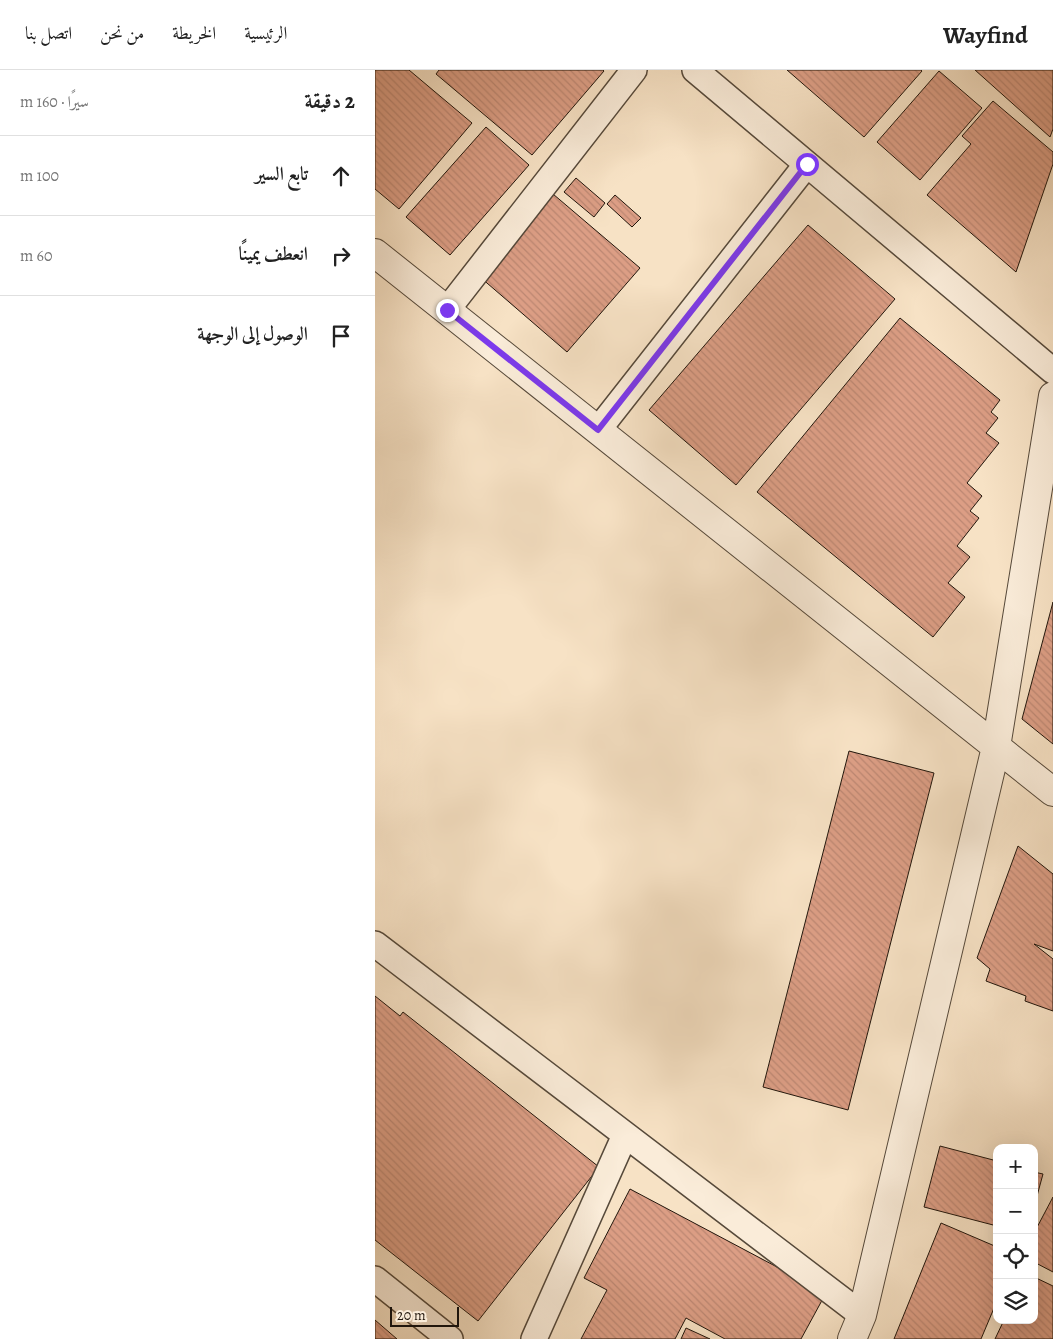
<!DOCTYPE html>
<html lang="ar">
<head>
<meta charset="utf-8">
<style>
	:root { --surface:#fff; --page:#f6f6f6; --text:#222; --muted:#767676; --line:#e0e0e0 }
	body { margin:0; font-family:Alegreya,Amiri,serif; background:var(--page); color:var(--text); direction:rtl }
	.controls { position:absolute; right:15px; bottom:15px; display:grid; overflow:hidden; border-radius:10px; box-shadow:0 5px 20px #0002 }
	.controls button { width:45px; height:45px; display:grid; place-items:center; padding:0; border:0; border-bottom:1px solid var(--line); background:var(--surface); color:var(--text); font:25px sans-serif }
	.scale { position:absolute; left:15px; bottom:12px; width:69px; box-sizing:border-box; padding-left:5px; border:2px solid #21160c; border-top:0; font-size:14px; line-height:18px; white-space:nowrap; color:#21160c; -webkit-text-stroke:4px #faecd9; paint-order:stroke }
	.stop { position:absolute; width:15px; height:15px; margin:-11px; border:4px solid #7c3aed; border-radius:50%; background:#fff }
	.stop.end { background:#7c3aed; border-color:#fff; box-shadow:0 1px 5px #0008 }
	.list { margin:0; padding:0; list-style:none }
	h2 { display:flex; justify-content:space-between; align-items:center; height:65px; margin:0; padding:0 20px; font-size:21px }
	h2 small { font-size:16px; font-weight:400; color:var(--muted) }
	.list li { display:grid; grid-template-columns:32px 1fr auto; gap:15px; align-items:center; box-sizing:border-box; height:80px; padding:0 20px; border-top:1px solid var(--line) }
	.list b { display:block; font-size:19px; white-space:nowrap }
	.list em { font-size:16px; font-style:normal; color:var(--muted) }
	.icon { flex:none; width:28px; height:28px; fill:none; stroke:currentColor; stroke-width:2; stroke-linecap:round; stroke-linejoin:round }
	.map { position:relative; flex:none; width:678px; height:1269px; overflow:hidden; direction:ltr }
	header { display:flex; align-items:center; gap:30px; box-sizing:border-box; height:70px; padding:0 25px; background:var(--surface); border-bottom:1px solid var(--line) }
	header strong { font-size:24px }
	nav { display:flex; gap:28px; margin-inline-start:auto; font-size:18px }
	main { display:flex }
	aside { flex:1; background:var(--surface) }
	.map>svg:first-child { display:block }
</style>
</head>
<body>
<header>
<strong>Wayfind</strong>
<nav><a>الرئيسية</a><a>الخريطة</a><a>من نحن</a><a>اتصل بنا</a></nav>
</header>
<main>
<div class="map">
<svg width="678" height="1269" viewBox="0 0 678 1269">
	<defs>
		<pattern id="building-back-hatch" width="6" height="6" patternUnits="userSpaceOnUse" patternTransform="scale(1.25)"><rect width="6" height="6" fill="#dc9e85"/><path d="M-1 5l2 2M0 0l6 6M5-1l2 2" fill="none" stroke="#bc8772"/></pattern>
	</defs>
	<rect width="100%" height="100%" fill="#f7e2c5"/>
	<filter id="stains"><feTurbulence type="fractalNoise" baseFrequency=".004" numOctaves="4"/><feColorMatrix values="0 0 0 0 .2 0 0 0 0 .09 0 0 0 0 .02 0 0 0 .5 -.17"/></filter>
	<radialGradient id="worn" r=".72"><stop offset=".6" stop-color="#630" stop-opacity="0"/><stop offset="1" stop-color="#630" stop-opacity=".3"/></radialGradient>
	<path fill="url(#building-back-hatch)" stroke="#21160c" d="M0 0H34L97 53 24 139 0 119Z
		M64 0H228L229 1 157 85 61 4Z
		M412 0H546L547 1 489 67Z
		M600 0H678V59L675 67Z
		M564 1 607 38 545 110 502 72Z
		M618 31 678 82V94L641 202 552 125 596 74 587 66Z
		M111 57 154 95 75 185 31 147Z
		M201 108 230 133 219 147 189 122Z
		M178 124 265 198 192 282 105 207Z
		M240 125 266 148 257 157 232 134Z
		M433 155 520 229 361 415 274 340Z
		M525 248 625 330 616 342 623 348 611 363 624 373 592 413 607 426 595 441 604 448 582 476 595 487 573 513 590 527 558 567 382 422Z
		M678 532V674L647 649Z
		M474 681 559 703 473 1040 388 1017Z
		M643 776 678 804V881L659 874 678 889V941L650 931 651 926 611 911 615 899 602 888Z
		M0 926 25 946 28 942 224 1097 103 1251 0 1170Z
		M565 1076 622 1091V1156L549 1137Z
		M659 1102 668 1104 659 1137Z
		M255 1119 451 1223 426 1269H350L311 1248 300 1269H206L232 1220 209 1208Z
		M678 1127V1202L659 1192V1163Z
		M566 1153 622 1177V1231L606 1269H519Z
		M659 1207 678 1216V1269H620L629 1250H659Z
		M0 1250 22 1269H0Z
		M311 1258 335 1269H306Z"/>
	<g fill="none" stroke-linecap="round" stroke-linejoin="round">
		<g stroke="#56493a" stroke-width="28">
			<path id="minor" d="M320 0 678 301
				M72 240 259 0
				M223 360 432 94
				M0 874 487 1245
				M0 1209 75 1269
				M159 1269 250 1065"/>
		</g>
		<g stroke="#56493a" stroke-width="30">
			<path id="tertiary" d="M0 183 678 722
				M477 1269 487 1245 621 677 678 326"/>
		</g>
		<use href="#minor" stroke="#faecd9" stroke-width="25"/>
		<use href="#tertiary" stroke="#faecd9" stroke-width="28"/>
	</g>
	<g fill="none" stroke-linecap="round" stroke-linejoin="round">
		<path stroke="#7c3aed" stroke-width="6" d="M72 240 223 360 432 94"/>
	</g>
	<rect width="100%" height="100%" filter="url(#stains)"/>
	<rect width="100%" height="100%" fill="url(#worn)"/>
</svg>
<div class="controls">
<button>+</button>
<button>−</button>
<button><svg class="icon" aria-label="locate" viewBox="0 0 24 24"><circle cx="12" cy="12" r="6"/><path d="M12 2v4M12 18v4M2 12h4M18 12h4"/></svg></button>
<button><svg class="icon" aria-label="layers" viewBox="0 0 24 24"><path d="M12 4l9 5-9 5-9-5zM3 14l9 5 9-5"/></svg></button>
</div>
<div class="scale">20 m</div>
<div class="stop" style="left:432px;top:94px"></div>
<div class="stop end" style="left:72px;top:240px"></div>
</div>
<aside>
<h2>2 دقيقة<small>سيرًا · 160 m</small></h2>
<ul class="list">
<li><svg class="icon" aria-label="ahead" viewBox="0 0 24 24"><path d="M12 20V5M6 11l6-6 6 6"/></svg><div><b>تابع السير</b></div><em>100 m</em></li>
<li><svg class="icon" aria-label="right" viewBox="0 0 24 24"><path d="M7 20v-9h11M14 6l5 5-5 5"/></svg><div><b>انعطف يمينًا</b></div><em>60 m</em></li>
<li><svg class="icon" aria-label="arrive" viewBox="0 0 24 24"><path d="M6 21V4h12l-3 4 3 4H6"/></svg><div><b>الوصول إلى الوجهة</b></div></li>
</ul>
</aside>
</main>
</body>
</html>
